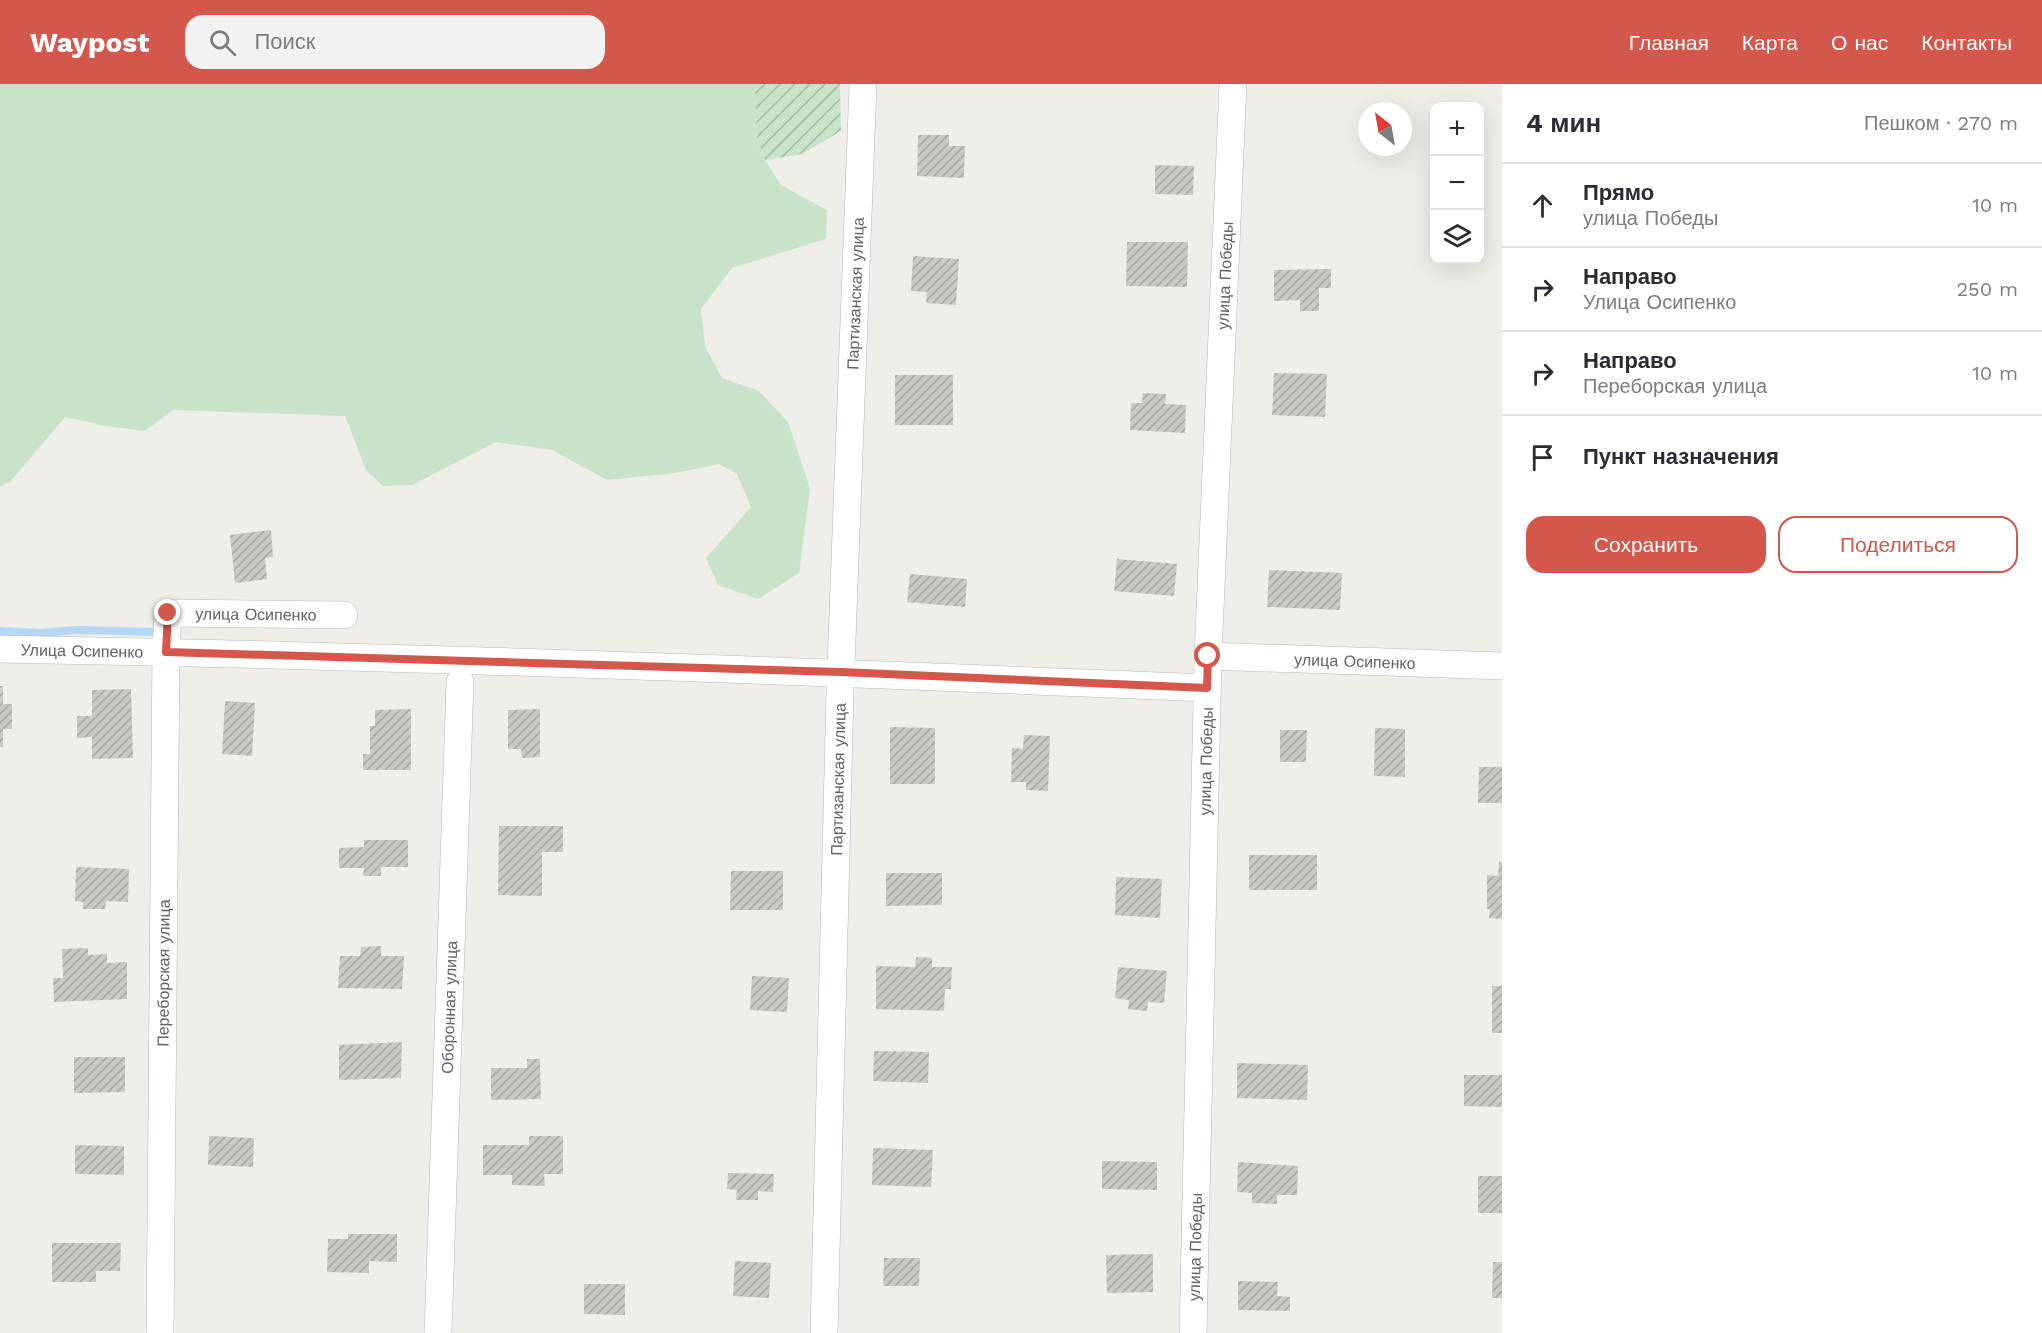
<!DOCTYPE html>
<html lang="ru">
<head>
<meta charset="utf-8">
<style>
	:root { --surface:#fff; --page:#f2f2f3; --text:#2b2b33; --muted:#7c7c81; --line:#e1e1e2; --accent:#d3574a }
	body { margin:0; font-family:"Work Sans",sans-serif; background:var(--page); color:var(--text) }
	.controls { position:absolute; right:18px; top:18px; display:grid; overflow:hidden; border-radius:12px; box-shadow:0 6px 24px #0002 }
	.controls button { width:54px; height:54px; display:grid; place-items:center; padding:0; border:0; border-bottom:2px solid var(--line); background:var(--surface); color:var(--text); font:30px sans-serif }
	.compass { position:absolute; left:1358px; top:18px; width:54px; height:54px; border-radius:50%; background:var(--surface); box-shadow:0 6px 24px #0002; rotate:329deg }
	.stop { position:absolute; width:18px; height:18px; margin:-14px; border:4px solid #d3574a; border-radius:50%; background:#fff }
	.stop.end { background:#d3574a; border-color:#fff; box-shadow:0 2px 6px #0008 }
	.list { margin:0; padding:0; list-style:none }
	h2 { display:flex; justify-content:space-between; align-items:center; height:78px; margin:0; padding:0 24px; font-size:26px }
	h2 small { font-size:20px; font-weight:400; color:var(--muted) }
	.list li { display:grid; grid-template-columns:39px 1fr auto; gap:18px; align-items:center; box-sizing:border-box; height:84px; padding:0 24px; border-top:2px solid var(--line) }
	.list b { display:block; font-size:22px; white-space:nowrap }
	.list p { margin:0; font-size:20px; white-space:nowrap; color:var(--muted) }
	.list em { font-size:20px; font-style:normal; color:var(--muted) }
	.actions { display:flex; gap:12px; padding:18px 24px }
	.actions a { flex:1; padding:14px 0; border:2px solid var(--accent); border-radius:18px; text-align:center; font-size:21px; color:var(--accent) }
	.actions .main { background:var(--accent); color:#fff }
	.icon { flex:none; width:33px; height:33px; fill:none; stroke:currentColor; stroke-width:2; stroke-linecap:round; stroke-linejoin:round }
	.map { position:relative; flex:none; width:1502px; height:1249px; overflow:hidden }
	header { display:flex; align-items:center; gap:36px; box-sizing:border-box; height:84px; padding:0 30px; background:var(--accent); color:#fff }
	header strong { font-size:28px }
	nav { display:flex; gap:33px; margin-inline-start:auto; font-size:21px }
	.search { width:420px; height:54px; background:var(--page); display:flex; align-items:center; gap:15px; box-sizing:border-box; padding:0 21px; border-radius:18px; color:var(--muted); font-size:22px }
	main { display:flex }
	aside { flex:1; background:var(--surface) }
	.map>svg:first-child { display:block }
</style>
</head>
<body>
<header>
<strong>Waypost</strong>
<div class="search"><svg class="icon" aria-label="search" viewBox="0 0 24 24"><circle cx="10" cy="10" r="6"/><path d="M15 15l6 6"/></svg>Поиск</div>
<nav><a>Главная</a><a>Карта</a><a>О нас</a><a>Контакты</a></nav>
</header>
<main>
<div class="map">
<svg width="1502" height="1249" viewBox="0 0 1502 1249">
	<defs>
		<pattern id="garden-furrows" width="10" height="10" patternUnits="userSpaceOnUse" patternTransform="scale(1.5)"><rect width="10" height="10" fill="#c8e3c9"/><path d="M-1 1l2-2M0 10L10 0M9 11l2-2" fill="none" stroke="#a6bba7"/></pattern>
		<pattern id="building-hatch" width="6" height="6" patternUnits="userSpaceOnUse" patternTransform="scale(1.5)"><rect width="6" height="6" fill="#cbc9c4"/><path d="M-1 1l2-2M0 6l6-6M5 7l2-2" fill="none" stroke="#a8a7a3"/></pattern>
	</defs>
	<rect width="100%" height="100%" fill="#efeee8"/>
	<path fill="#c8e3c9" d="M0 0H755L756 51 765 76 781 101 827 126 826 155 732 184 701 225 705 262 722 294 759 307 788 338 810 405 799 489 758 515 718 501 706 474 751 423 737 390 719 380 676 389 607 396 552 366 496 358 412 401 383 402 366 386 345 332 173 326 145 347 106 342 65 333 10 398 0 402Z"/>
	<path fill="url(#garden-furrows)" d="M755 0H840L841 47 802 70 765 76 756 51Z"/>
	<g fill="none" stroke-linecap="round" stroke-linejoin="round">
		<path stroke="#b3d7f4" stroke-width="8" d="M0 547 40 549 78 546 157 548"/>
	</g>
	<path fill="url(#building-hatch)" d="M918 51H949V62H965L964 94 917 92Z
		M1155 81 1194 82 1193 111 1155 110Z
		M1127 158H1188L1187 203 1126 202Z
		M913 172 959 175 956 221 926 219 927 208 911 207Z
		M1331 185V204H1319V227H1300V216L1274 217V186Z
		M1274 289 1327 290 1325 333 1272 331Z
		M895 291H953V341H895Z
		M1143 309 1166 310 1165 320 1186 321 1185 349 1130 346 1131 319H1142Z
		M271 446 273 473 265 474 267 495 235 499 230 451Z
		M1117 475 1177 480 1174 512 1114 507Z
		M1269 486 1342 489 1340 526 1267 523Z
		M910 490 967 495 965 523 907 518Z
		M0 602H3V620H12V645H3V663H0Z
		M131 605 133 674 92 675V653L77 654V632H92V606Z
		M225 617 255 619 252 672 222 670Z
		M411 625V686H363V670H370V642H375V626Z
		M540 625V673L522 674 521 665H508V626Z
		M890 643 935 644V700H890Z
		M1375 644 1405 645V693L1374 692Z
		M1280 646H1307L1306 678H1280Z
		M1024 651 1050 652 1048 707 1026 706V698H1011L1012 664 1023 665Z
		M1479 683H1502V719H1478Z
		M499 742H563V768H542V812L498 811Z
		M364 756H408V783H381V792H363L364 784H339V764L364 763Z
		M1249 771H1317V806H1249Z
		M1499 778H1502V835L1489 834 1490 825H1487V791L1498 792Z
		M76 783 129 785 128 818 106 817 105 825H83V818L75 817Z
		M731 787H783V826H730Z
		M886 789H942V821L886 822Z
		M1116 793 1162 795 1160 834 1115 831Z
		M381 862V872H404L402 905 338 904 340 872H360L361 863Z
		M88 864V871L107 870V879L127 878V915L54 918 53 894H63L62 865Z
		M916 873 932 874V883H952L951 905H945L944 927 876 925V882L915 883Z
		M1118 883 1167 887 1164 919 1148 918 1147 927 1128 925 1129 916 1115 914Z
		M752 892 789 894 787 928 750 926Z
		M1492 902H1502V949H1492Z
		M402 958 401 994 339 996V961Z
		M874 967 929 968 928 999 873 997Z
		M74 973H125V1008L74 1009Z
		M527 975H540L541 1015 491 1016V984H527Z
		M1237 979 1308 981 1307 1016 1237 1014Z
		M1464 991H1502V1023L1464 1022Z
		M209 1052 254 1054 253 1083 208 1081Z
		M529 1052H563V1090H544L545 1102 512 1101V1091H483V1061H529Z
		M75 1061 124 1062V1091L75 1090Z
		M873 1064 933 1066 931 1103 872 1101Z
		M1102 1077 1157 1078V1106L1102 1105Z
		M1238 1078 1298 1082 1297 1111H1277V1120L1252 1119V1109L1237 1108Z
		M728 1089 774 1090 773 1108 758 1107V1116H736L737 1106 727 1105Z
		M1478 1092H1502V1129H1478Z
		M348 1150H397V1178L369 1177V1189L327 1188 328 1155H348Z
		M52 1159H121L120 1187H96V1198H52Z
		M1153 1170V1208L1107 1209 1106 1171Z
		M884 1174H920L919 1202H883Z
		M735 1177 771 1179 769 1214 733 1212Z
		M1493 1178H1502V1214H1492Z
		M1238 1197 1278 1198 1277 1212 1290 1213V1227L1238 1226Z
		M584 1200H625V1231L584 1230Z"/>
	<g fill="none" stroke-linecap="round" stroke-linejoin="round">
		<g stroke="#b5b7bb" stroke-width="28">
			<g id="minor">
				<path id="s1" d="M0 565C403 572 805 587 1207 604"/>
				<path id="s2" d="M1208 572 1502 582"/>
				<path id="s3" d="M160 1249 166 568 168 529 344 531"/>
				<path id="s4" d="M438 1249 460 598"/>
				<path id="s5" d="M824 1249 840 608 863 0"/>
				<path id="s6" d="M1193 1249 1208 572 1233 0"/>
			</g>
		</g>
		<use href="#minor" stroke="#fff" stroke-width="27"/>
	</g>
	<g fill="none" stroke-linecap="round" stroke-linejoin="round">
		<path stroke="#d3574a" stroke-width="8" d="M168 529 166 568 841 588 1207 604 1208 572"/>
	</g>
	<g text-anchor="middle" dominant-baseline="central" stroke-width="6" stroke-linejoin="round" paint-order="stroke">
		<g font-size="16" fill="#5f6266" stroke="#fff">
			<text stroke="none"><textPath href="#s6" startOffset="1058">улица Победы</textPath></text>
			<text stroke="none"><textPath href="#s5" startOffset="1040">Партизанская улица</textPath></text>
			<text stroke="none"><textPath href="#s3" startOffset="808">улица Осипенко</textPath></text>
			<text stroke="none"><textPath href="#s1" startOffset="82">Улица Осипенко</textPath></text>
			<text stroke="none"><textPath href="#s2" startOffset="147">улица Осипенко</textPath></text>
			<text stroke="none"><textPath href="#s6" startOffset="572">улица Победы</textPath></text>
			<text stroke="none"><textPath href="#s5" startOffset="554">Партизанская улица</textPath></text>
			<text stroke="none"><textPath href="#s3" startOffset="360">Переборская улица</textPath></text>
			<text stroke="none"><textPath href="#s4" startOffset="326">Оборонная улица</textPath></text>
			<text stroke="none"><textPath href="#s6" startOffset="86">улица Победы</textPath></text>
		</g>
	</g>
</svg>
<div class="controls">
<button>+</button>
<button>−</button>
<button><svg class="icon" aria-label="layers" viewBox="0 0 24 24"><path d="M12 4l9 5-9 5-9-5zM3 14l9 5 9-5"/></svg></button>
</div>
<svg class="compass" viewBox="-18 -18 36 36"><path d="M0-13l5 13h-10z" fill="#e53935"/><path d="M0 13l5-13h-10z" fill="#7c7c81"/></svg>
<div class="stop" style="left:1208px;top:572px"></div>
<div class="stop end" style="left:168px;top:529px"></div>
</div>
<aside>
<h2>4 мин<small>Пешком · 270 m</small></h2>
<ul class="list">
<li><svg class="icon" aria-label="ahead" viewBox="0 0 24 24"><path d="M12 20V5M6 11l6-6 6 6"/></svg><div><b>Прямо</b><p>улица Победы</p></div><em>10 m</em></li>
<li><svg class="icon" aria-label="right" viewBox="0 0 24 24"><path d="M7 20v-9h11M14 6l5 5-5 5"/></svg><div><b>Направо</b><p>Улица Осипенко</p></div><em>250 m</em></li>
<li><svg class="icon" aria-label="right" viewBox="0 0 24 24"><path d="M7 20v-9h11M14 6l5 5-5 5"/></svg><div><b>Направо</b><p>Переборская улица</p></div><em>10 m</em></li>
<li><svg class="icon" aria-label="arrive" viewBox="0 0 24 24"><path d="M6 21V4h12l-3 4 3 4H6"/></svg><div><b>Пункт назначения</b></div></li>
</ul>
<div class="actions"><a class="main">Сохранить</a><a>Поделиться</a></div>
</aside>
</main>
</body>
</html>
